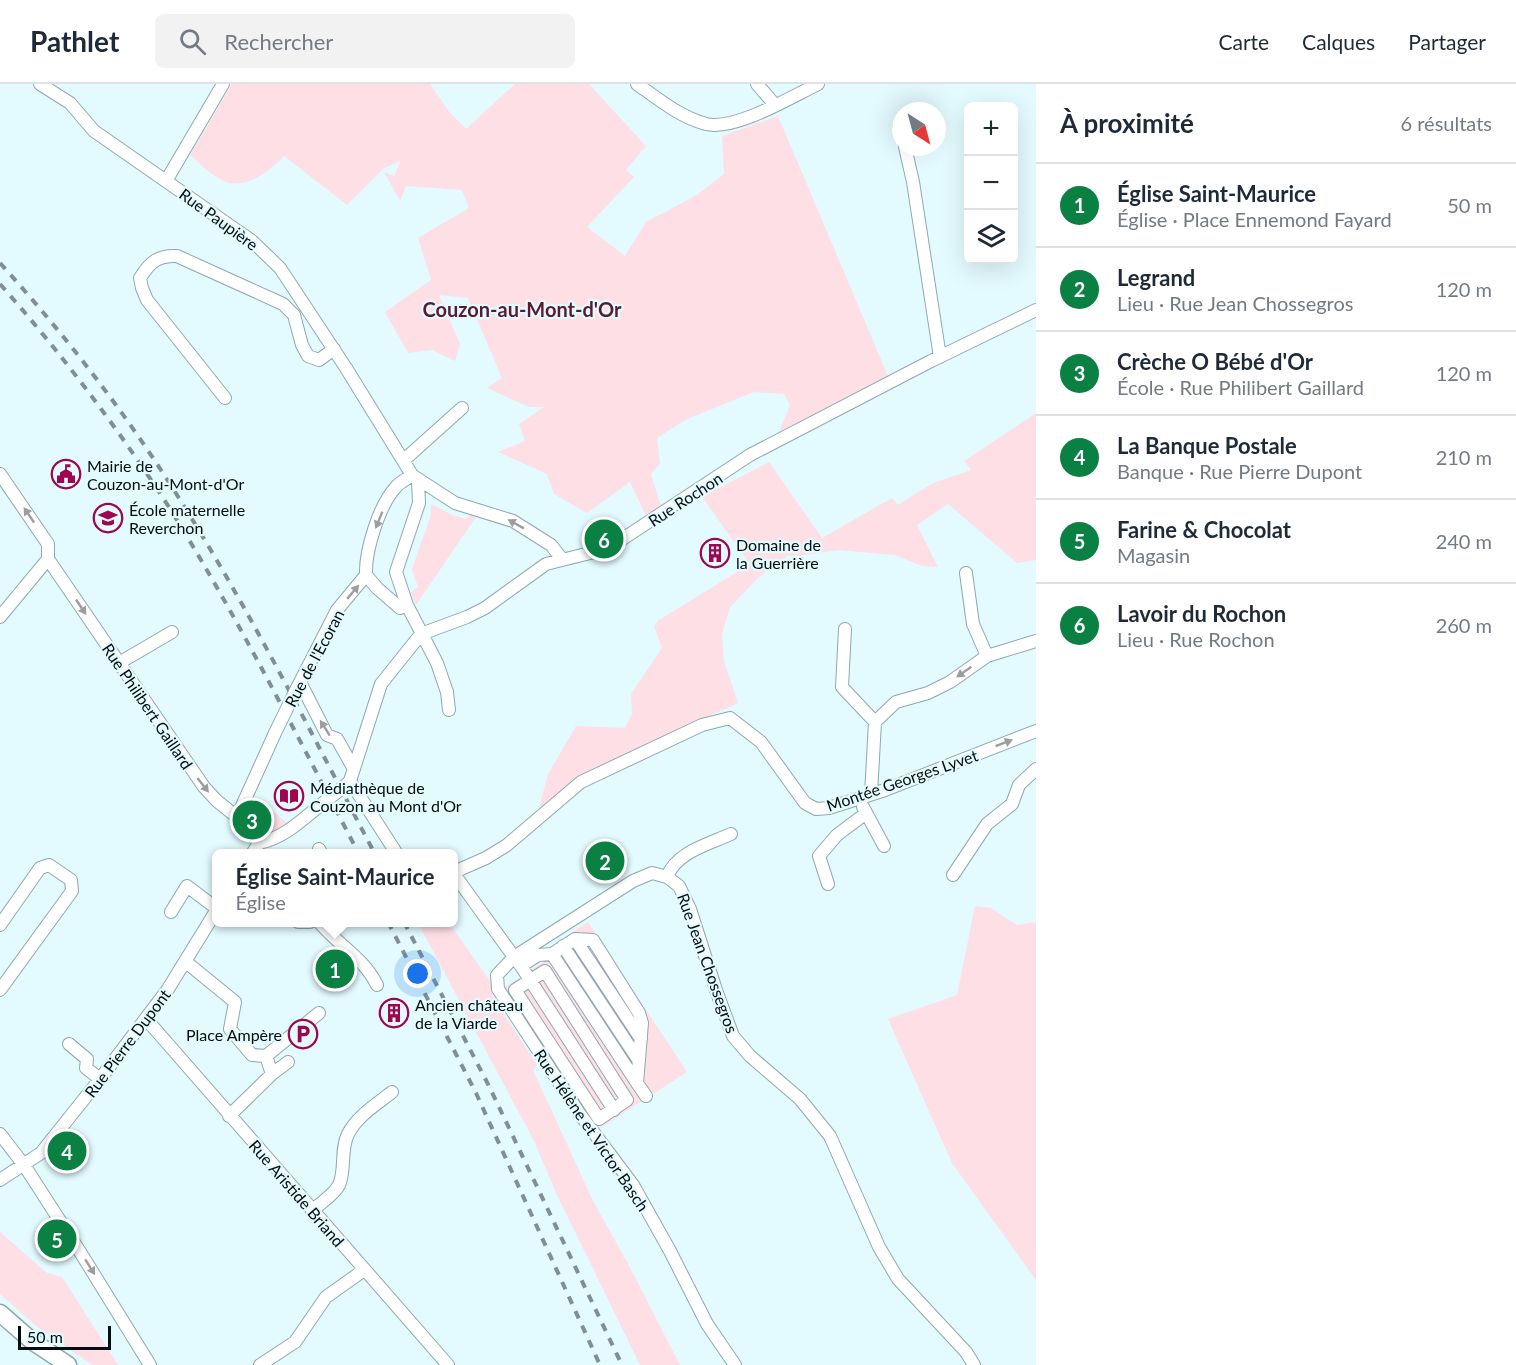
<!DOCTYPE html>
<html lang="fr">
<head>
<meta charset="utf-8">
<style>
	:root { --surface:#fff; --page:#f2f2f3; --text:#1f2937; --muted:#747a83; --line:#e0e1e3; --accent:#0b8043 }
	body { margin:0; font-family:Lato,sans-serif; background:var(--page); color:var(--text) }
	.controls { position:absolute; right:18px; top:18px; display:grid; overflow:hidden; border-radius:9px; box-shadow:0 6px 24px #0002 }
	.controls button { width:54px; height:54px; display:grid; place-items:center; padding:0; border:0; border-bottom:2px solid var(--line); background:var(--surface); color:var(--text); font:30px sans-serif }
	.compass { position:absolute; left:892px; top:18px; width:54px; height:54px; border-radius:50%; background:var(--surface); box-shadow:0 6px 24px #0002; rotate:144deg }
	.scale { position:absolute; left:18px; bottom:15px; width:93px; box-sizing:border-box; padding-left:6px; border:3px solid #040d0f; border-top:0; font-size:16px; line-height:21px; white-space:nowrap; color:#040d0f; -webkit-text-stroke:4px #e3faff; paint-order:stroke }
	.you { position:absolute; left:418px; top:890px; width:21px; height:21px; margin:-15px; border:4px solid #fff; border-radius:50%; background:#1a73e8; box-shadow:0 0 0 9px #1a73e833 }
	.badge { display:grid; place-items:center; width:39px; height:39px; border-radius:50%; background:var(--accent); color:#fff; font-size:20px; font-weight:700 }
	.pin { position:absolute; translate:-50% -50%; border:3px solid #fff; box-shadow:0 2px 6px #0006 }
	.popup { position:absolute; left:212px; top:765px; width:246px; height:78px; box-sizing:border-box; display:grid; place-content:center; border-radius:9px; background:var(--surface); filter:drop-shadow(0 2px 4px #0005); font-size:20px; white-space:nowrap; color:var(--muted) }
	.popup b { font-size:22px; color:var(--text) }
	.popup::after { content:''; position:absolute; left:50%; top:100%; margin-left:-12px; border:12px solid transparent; border-top-color:var(--surface) }
	.list { margin:0; padding:0; list-style:none }
	h2 { display:flex; justify-content:space-between; align-items:center; height:78px; margin:0; padding:0 24px; font-size:26px }
	h2 small { font-size:20px; font-weight:400; color:var(--muted) }
	.list li { display:grid; grid-template-columns:39px 1fr auto; gap:18px; align-items:center; box-sizing:border-box; height:84px; padding:0 24px; border-top:2px solid var(--line) }
	.list b { display:block; font-size:22px; white-space:nowrap }
	.list p { margin:0; font-size:20px; white-space:nowrap; color:var(--muted) }
	.list em { font-size:20px; font-style:normal; color:var(--muted) }
	.icon { flex:none; width:33px; height:33px; fill:none; stroke:currentColor; stroke-width:2; stroke-linecap:round; stroke-linejoin:round }
	.map { position:relative; flex:none; width:1036px; height:1281px; overflow:hidden }
	header { display:flex; align-items:center; gap:36px; box-sizing:border-box; height:84px; padding:0 30px; background:var(--surface); border-bottom:2px solid var(--line) }
	header strong { font-size:28px }
	nav { display:flex; gap:33px; margin-inline-start:auto; font-size:21px }
	.search { width:420px; height:54px; background:var(--page); display:flex; align-items:center; gap:15px; box-sizing:border-box; padding:0 21px; border-radius:9px; color:var(--muted); font-size:22px }
	main { display:flex }
	aside { flex:1; background:var(--surface) }
	.map>svg:first-child { display:block }
</style>
</head>
<body>
<header>
<strong>Pathlet</strong>
<div class="search"><svg class="icon" aria-label="search" viewBox="0 0 24 24"><circle cx="10" cy="10" r="6"/><path d="M15 15l6 6"/></svg>Rechercher</div>
<nav><a>Carte</a><a>Calques</a><a>Partager</a></nav>
</header>
<main>
<div class="map">
<svg width="1036" height="1281" viewBox="0 0 1036 1281">
	<rect width="100%" height="100%" fill="#e3faff"/>
	<path fill="#fedfe6" d="M232 0H430L450 29 466 45 515 0H589L646 62 626 86 634 93 587 143 625 172 646 138 697 111 724 90 722 52 778 32 888 292 779 348 790 321 784 310 754 308 685 336 657 354 660 380 651 390 661 423 646 432 630 398 587 429 554 410 547 390 498 368 525 357 519 340 544 323H529L487 304 502 294 468 214 439 211 460 260 455 277 432 266 408 269 385 228 431 196 418 154 469 124 462 106 406 102 400 117 384 88 394 92 401 77 384 84 347 121 284 72C272 85 250 103 230 99 215 96 201 80 190 71Z
		M1036 329V476L1017 479 948 420 917 441 938 483 922 482 895 471 839 466 798 472H787L759 493 730 523 722 550 724 577 738 619 587 687 537 732 548 690 576 642 625 644 632 630 631 610 662 564 654 542 659 536 750 480 702 413 769 378 822 454 892 414 898 421 933 399 971 386 964 377Z
		M431 420 452 431 465 435 474 429 478 430 416 521 411 508 418 503 412 485 431 431Z
		M267 722 288 740 279 747 261 749 252 739Z
		M975 822 991 824 1017 841 1036 838V1196L952 1079 888 935 957 911Z
		M588 838 687 988 599 1045 505 903 546 876 548 864Z
		M418 839H449L490 897 493 913 537 981 533 986 593 1117 626 1176 680 1281H640L557 1111 534 1057Z
		M0 1148 47 1189 62 1193 118 1281H92L35 1241 0 1210Z"/>
	<g fill="none" stroke-linecap="round" stroke-linejoin="round">
		<g stroke="#8ea9ae" stroke-width="14">
			<path id="minor" d="M40 0 70 19 94 47 252 157 280 184 346 284 412 391 455 419 513 437 551 461 562 475
				M637 0C658 15 680 33 706 40 735 47 791 13 818 0
				M757 0 775 21
				M899 43 901 49
				M905 63 913 98 940 273
				M166 97 223 0
				M225 314 147 216 142 204 140 194C150 178 158 171 177 172L283 220 294 231 302 261 308 272 319 276 334 265
				M404 376 462 324
				M0 390 48 460V475
				M418 397 419 419 396 488 407 521 437 579 447 608 449 626
				M48 475 204 703 217 717 237 733 259 759
				M966 489 973 540 987 572
				M366 491 377 504 400 524 407 521
				M0 533 48 475
				M845 545 842 603 875 638
				M119 579 172 548
				M300 598 327 651 337 655 354 685
				M297 604 337 526 366 491C365 467 379 421 396 403 400 398 407 395 412 391
				M350 697 397 770
				M346 701 350 697 381 600 421 550 467 533 485 524 546 480 602 466 621 456 750 371 931 277 1036 226
				M871 710 875 638 896 618 928 609 950 598 987 572 1036 557
				M863 723 884 762
				M237 733 275 649
				M319 765 322 770
				M252 770 259 759C283 754 300 738 318 723
				M454 788 486 774 507 761 581 698 702 641 730 634 761 658 805 719 816 725 829 724 885 706 1036 647
				M454 790 514 873 497 891 498 905 579 1029 633 1101 670 1167 707 1240 735 1281
				M953 791 987 740 1012 720 1019 701 1036 685
				M667 793C676 768 709 760 731 750
				M828 800 819 772 837 751 865 730
				M171 828 187 802 216 824
				M298 838H310
				M319 838C339 862 363 873 377 901
				M0 841 40 784 49 781 71 796 72 807 0 906
				M575 855 641 955
				M563 862 639 977
				M552 870 538 871 521 882 614 1026
				M186 878 235 918 230 945 252 971 266 972 272 990 229 1032
				M521 882 514 873 633 797 652 789 667 793 679 802 690 825 716 906 733 952 750 972 800 1015 830 1052 879 1163 898 1195 966 1268 974 1281
				M545 887 627 1016 599 1035 515 906Z
				M147 936 448 1281
				M69 960 87 975 86 984 100 995
				M266 972 319 929
				M272 990 288 978
				M637 999 642 939 639 929 593 856 575 855 552 870 637 999 646 1012
				M0 1050 24 1081 82 1171 150 1281
				M0 1096 41 1069 100 995 168 905 216 827
				M312 1127C320 1119 334 1111 339 1101 346 1086 340 1066 348 1050 357 1032 377 1020 392 1008
				M260 1281 295 1258 326 1213 364 1186"/>
		</g>
		<g stroke="#8ea9ae" stroke-width="19">
			<path id="major" d="M0 1229 32 1257 68 1281"/>
		</g>
		<use href="#minor" stroke="#fff" stroke-width="12"/>
		<use href="#major" stroke="#fff" stroke-width="16"/>
		<path stroke="#7f8f93" stroke-width="4" stroke-dasharray="8 8" stroke-linecap="butt" d="M0 179C65 251 125 328 177 411 250 526 311 649 375 770
			M0 200C61 269 117 343 167 420 238 533 297 652 359 770
			M388 838 476 1009 600 1281
			M404 838 489 1002 622 1281"/>
		<g stroke="#8ea9ae" stroke-width="14" stroke-linecap="butt">
			<path id="minor-bridge" d="M275 649 297 604
				M318 723 346 701"/>
		</g>
		<use href="#minor-bridge" stroke="#fff" stroke-width="12"/>
	</g>
	<defs><path id="oneway-solid" d="M-6-.8H1V-3.2L6.5 0L1 3.2V.8H-6Z" transform="scale(1.5)"/></defs>
	<g fill="#9b9e9f">
		<use href="#oneway-solid" transform="translate(29 431) rotate(-124)"/>
		<use href="#oneway-solid" transform="translate(379 436) rotate(112)"/>
		<use href="#oneway-solid" transform="translate(516 440) rotate(-151)"/>
		<use href="#oneway-solid" transform="translate(353 508) rotate(-50)"/>
		<use href="#oneway-solid" transform="translate(81 523) rotate(56)"/>
		<use href="#oneway-solid" transform="translate(964 588) rotate(145)"/>
		<use href="#oneway-solid" transform="translate(325 644) rotate(-122)"/>
		<use href="#oneway-solid" transform="translate(1004 659) rotate(-21)"/>
		<use href="#oneway-solid" transform="translate(203 701) rotate(52)"/>
		<use href="#oneway-solid" transform="translate(90 1183) rotate(58)"/>
	</g>
	<defs>
		<g id="civic-ring" transform="scale(1.5)"><circle r="9.5" fill="#e3faff" stroke="#9e064f" stroke-width="1.5"/><path d="M-.6-6.5H3V-4.5H.6V-3L4-1V1h2V6H-6V1h2V-1L-.6-3ZM-1.2 2.5V6h2.4V2.5Z" fill="#9e064f"/></g>
		<g id="school-ring" transform="scale(1.5)"><circle r="9.5" fill="#e3faff" stroke="#9e064f" stroke-width="1.5"/><path d="M0-5L7-2L0 1L-7-2ZM-4 1L0 2.5L4 1V4Q0 6-4 4Z" fill="#9e064f"/></g>
		<g id="building-ring" transform="scale(1.5)"><circle r="9.5" fill="#e3faff" stroke="#9e064f" stroke-width="1.5"/><path d="M-4-6H4V6H1V3H-1V6H-4ZM-2.5-4.3h1.7v1.8h-1.7ZM.8-4.3h1.7v1.8H.8ZM-2.5-1h1.7V.8h-1.7ZM.8-1h1.7V.8H.8Z" fill="#9e064f"/></g>
		<g id="library-ring" transform="scale(1.5)"><circle r="9.5" fill="#e3faff" stroke="#9e064f" stroke-width="1.5"/><path d="M-6-4Q-3-5.5-.7-3.5V5Q-3 3-6 4ZM6-4Q3-5.5 .7-3.5V5Q3 3 6 4Z" fill="#9e064f"/></g>
		<g id="parking-ring" transform="scale(1.5)"><circle r="9.5" fill="#e3faff" stroke="#9e064f" stroke-width="1.5"/><path d="M-3.5-5.5H1a3.5 3.5 0 0 1 0 7H-1V5.5H-3.5ZM-1-3.4V-.6H.8a1.4 1.4 0 0 0 0-2.8Z" fill="#9e064f"/></g>
	</defs>
	<g fill-rule="evenodd">
		<use href="#civic-ring" x="66" y="390"/>
		<use href="#school-ring" x="108" y="434"/>
		<use href="#building-ring" x="715" y="469"/>
		<use href="#library-ring" x="289" y="712"/>
		<use href="#building-ring" x="394" y="929"/>
		<use href="#parking-ring" x="303" y="950"/>
	</g>
	<g text-anchor="middle" dominant-baseline="central" stroke-width="4.5" stroke-linejoin="round" paint-order="stroke">
		<g font-size="16" fill="#040d0f" stroke="#e3faff">
			<text transform="translate(219 135) rotate(36)">Rue Paupière</text>
			<text transform="translate(685 415) rotate(-33)">Rue Rochon</text>
			<text transform="translate(314 574) rotate(-62)">Rue de l'Ecoran</text>
			<text transform="translate(148 622) rotate(56)">Rue Philibert Gaillard</text>
			<text transform="translate(902 696) rotate(-19)">Montée Georges Lyvet</text>
			<text transform="translate(708 879) rotate(70)">Rue Jean Chossegros</text>
			<text transform="translate(127 959) rotate(-53)">Rue Pierre Dupont</text>
			<text transform="translate(592 1046) rotate(56)">Rue Hélène et Victor Basch</text>
			<text transform="translate(297 1109) rotate(49)">Rue Aristide Briand</text>
		</g>
		<g font-size="16" fill="#040d0f" stroke="#e3faff" text-anchor="start">
			<text x="87" y="381">Mairie de<tspan x="87" dy="18">Couzon-au-Mont-d'Or</tspan></text>
			<text x="129" y="425">École maternelle<tspan x="129" dy="18">Reverchon</tspan></text>
			<text x="736" y="460">Domaine de<tspan x="736" dy="18">la Guerrière</tspan></text>
			<text x="310" y="703">Médiathèque de<tspan x="310" dy="18">Couzon au Mont d'Or</tspan></text>
			<text x="415" y="920">Ancien château<tspan x="415" dy="18">de la Viarde</tspan></text>
			<text x="282" y="950" text-anchor="end">Place Ampère</text>
		</g>
		<g font-size="20" font-weight="bold" fill="#5c1931" stroke="#e3faff">
			<text x="522" y="225">Couzon-au-Mont-d'Or</text>
		</g>
	</g>
</svg>
<div class="controls">
<button>+</button>
<button>−</button>
<button><svg class="icon" aria-label="layers" viewBox="0 0 24 24"><path d="M12 4l9 5-9 5-9-5zM3 14l9 5 9-5"/></svg></button>
</div>
<svg class="compass" viewBox="-18 -18 36 36"><path d="M0-13l5 13h-10z" fill="#e53935"/><path d="M0 13l5-13h-10z" fill="#747a83"/></svg>
<div class="scale">50 m</div>
<div class="you"></div>
<div class="pin badge" style="left:335px;top:885px">1</div>
<div class="popup"><b>Église Saint-Maurice</b>Église</div>
<div class="pin badge" style="left:605px;top:777px">2</div>
<div class="pin badge" style="left:252px;top:736px">3</div>
<div class="pin badge" style="left:67px;top:1067px">4</div>
<div class="pin badge" style="left:57px;top:1155px">5</div>
<div class="pin badge" style="left:604px;top:455px">6</div>
</div>
<aside>
<h2>À proximité<small>6 résultats</small></h2>
<ul class="list">
<li><span class="badge">1</span><div><b>Église Saint-Maurice</b><p>Église · Place Ennemond Fayard</p></div><em>50 m</em></li>
<li><span class="badge">2</span><div><b>Legrand</b><p>Lieu · Rue Jean Chossegros</p></div><em>120 m</em></li>
<li><span class="badge">3</span><div><b>Crèche O Bébé d'Or</b><p>École · Rue Philibert Gaillard</p></div><em>120 m</em></li>
<li><span class="badge">4</span><div><b>La Banque Postale</b><p>Banque · Rue Pierre Dupont</p></div><em>210 m</em></li>
<li><span class="badge">5</span><div><b>Farine &amp; Chocolat</b><p>Magasin</p></div><em>240 m</em></li>
<li><span class="badge">6</span><div><b>Lavoir du Rochon</b><p>Lieu · Rue Rochon</p></div><em>260 m</em></li>
</ul>
</aside>
</main>
</body>
</html>
